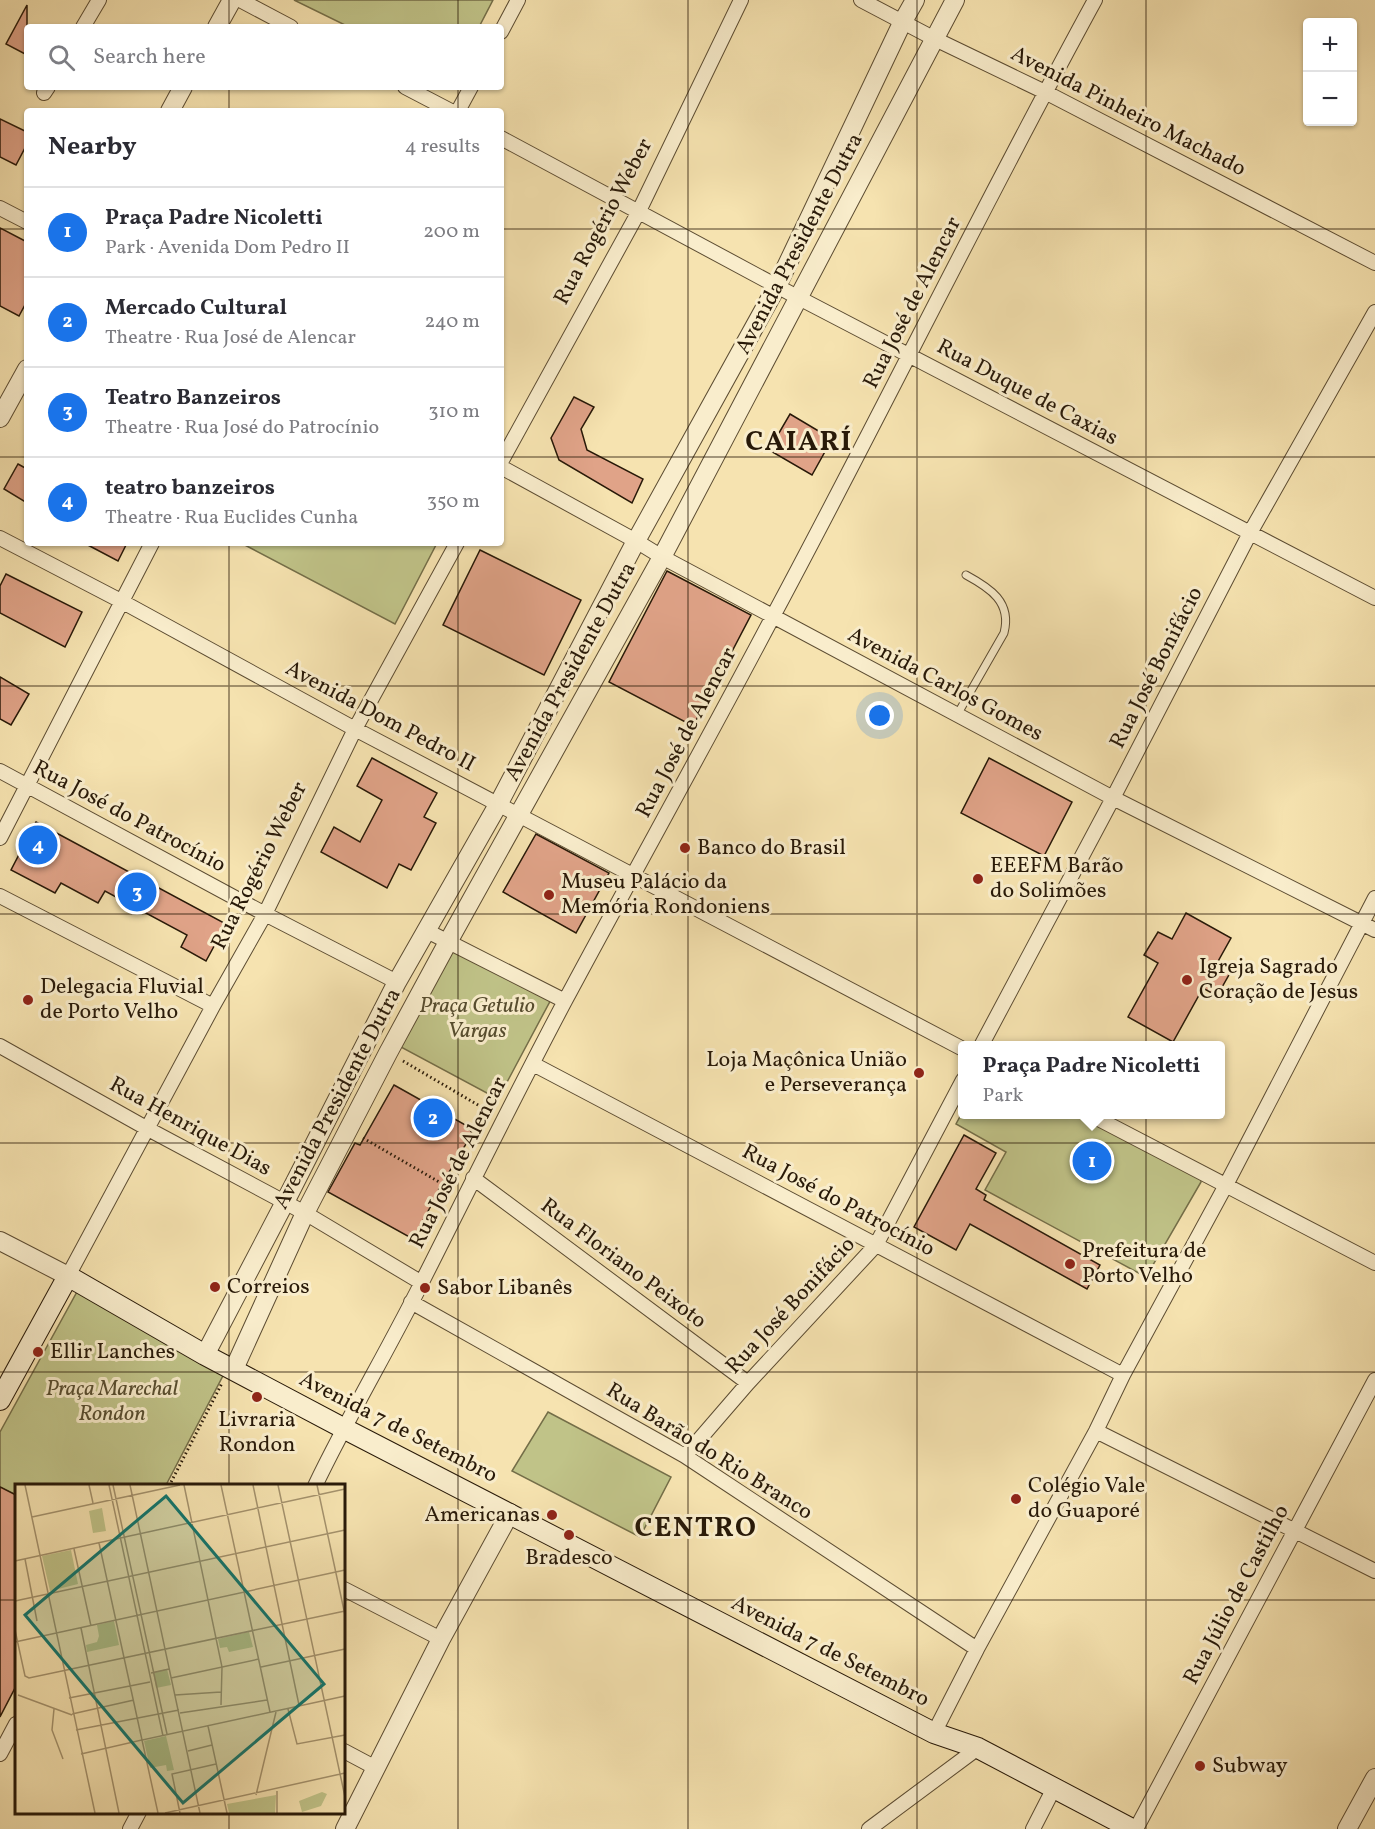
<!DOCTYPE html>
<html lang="en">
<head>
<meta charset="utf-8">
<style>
	:root { --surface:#fff; --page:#f2f2f3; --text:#2b2b33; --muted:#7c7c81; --line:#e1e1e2; --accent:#1a73e8 }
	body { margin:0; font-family:Vollkorn,serif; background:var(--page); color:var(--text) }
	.controls { position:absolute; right:18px; top:18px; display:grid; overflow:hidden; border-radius:6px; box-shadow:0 2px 4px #0004 }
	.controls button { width:54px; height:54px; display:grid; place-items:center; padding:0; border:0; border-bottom:2px solid var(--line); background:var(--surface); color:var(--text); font:30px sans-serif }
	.you { position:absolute; left:880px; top:716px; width:21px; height:21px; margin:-15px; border:4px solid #fff; border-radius:50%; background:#1a73e8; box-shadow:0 0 0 9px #1a73e833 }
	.badge { display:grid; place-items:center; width:39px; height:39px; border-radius:50%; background:var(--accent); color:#fff; font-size:20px; font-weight:700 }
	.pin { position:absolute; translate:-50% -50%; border:3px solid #fff; box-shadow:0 2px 6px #0006 }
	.popup { position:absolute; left:958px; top:1041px; width:267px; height:78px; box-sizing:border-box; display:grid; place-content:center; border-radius:6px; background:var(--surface); filter:drop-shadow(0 2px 4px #0005); font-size:20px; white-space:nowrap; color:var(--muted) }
	.popup b { font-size:22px; color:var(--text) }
	.popup::after { content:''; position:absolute; left:50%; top:100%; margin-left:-12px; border:12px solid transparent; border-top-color:var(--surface) }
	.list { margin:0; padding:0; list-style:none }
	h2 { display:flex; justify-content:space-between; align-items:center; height:78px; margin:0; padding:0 24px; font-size:26px }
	h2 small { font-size:20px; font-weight:400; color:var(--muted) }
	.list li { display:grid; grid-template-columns:39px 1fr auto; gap:18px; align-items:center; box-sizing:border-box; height:90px; padding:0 24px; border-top:2px solid var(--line) }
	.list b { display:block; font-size:22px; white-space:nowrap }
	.list p { margin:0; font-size:20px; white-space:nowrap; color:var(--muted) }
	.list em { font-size:20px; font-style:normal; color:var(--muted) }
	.icon { flex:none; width:33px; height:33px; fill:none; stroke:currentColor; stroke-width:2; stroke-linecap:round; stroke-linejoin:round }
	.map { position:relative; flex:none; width:1375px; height:1829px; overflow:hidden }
	.search { position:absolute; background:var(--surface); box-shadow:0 2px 4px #0004; left:24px; top:24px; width:480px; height:66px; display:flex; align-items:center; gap:15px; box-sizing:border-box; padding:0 21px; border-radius:6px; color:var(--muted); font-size:22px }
	.panel { position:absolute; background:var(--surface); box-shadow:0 2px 4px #0004; left:24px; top:108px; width:480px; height:438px; border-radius:6px }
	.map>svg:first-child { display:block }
</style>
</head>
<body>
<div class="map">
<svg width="1375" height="1829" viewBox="0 0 1375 1829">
	<rect width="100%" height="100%" fill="#f6e3b0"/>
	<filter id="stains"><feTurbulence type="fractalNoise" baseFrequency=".00333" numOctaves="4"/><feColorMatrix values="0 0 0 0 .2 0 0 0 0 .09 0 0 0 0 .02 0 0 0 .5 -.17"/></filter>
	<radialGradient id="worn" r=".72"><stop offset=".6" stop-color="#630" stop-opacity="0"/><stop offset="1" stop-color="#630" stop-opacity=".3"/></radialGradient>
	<path fill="#c0c388" stroke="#746e48" stroke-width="1.5" d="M294 0H493L479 27H349Z
		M241 543H437L395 624Z
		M456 939 555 992 498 1099 399 1046Z
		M963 1111V1114L1095 1115 1200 1170 1201 1182 1146 1277 985 1190 1006 1152 956 1124Z
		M78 1290 227 1368 166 1485 16 1486V1495L0 1487V1432Z
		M548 1412 671 1477 640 1537 512 1471Z"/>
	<path fill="#e0a388" stroke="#281908" stroke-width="1.5" d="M27 5V55L6 44Z
		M0 119 27 132V144L16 165 0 157Z
		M0 228 27 242V301L19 316 0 306Z
		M574 397 594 407 581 429 587 450 643 479 632 503 559 460 551 438Z
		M790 414 832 439 812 475 769 450Z
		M18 464 27 469V503L4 489Z
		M84 543H127L118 561Z
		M480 550 581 600 544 675 443 625Z
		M667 571 751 615 693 726 609 682Z
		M6 574 82 612 65 647 0 613V586Z
		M0 677 29 694 11 725 0 719Z
		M372 758 437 793 424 817 436 823 411 870 399 864 387 888 321 852 334 827 360 842 382 800 357 786Z
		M989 758 1072 802 1044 856 961 813Z
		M36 822 226 924 206 961 181 947 187 935 105 891 98 903 61 883 55 893 11 870Z
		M536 834 609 873 576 933 503 892Z
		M1186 913 1231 938 1216 965 1230 973 1217 996 1203 988 1173 1042 1128 1017 1158 963 1144 955 1158 932 1172 939Z
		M394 1085 469 1127 472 1134 439 1189H440L413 1239 328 1192 355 1143 360 1145Z
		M964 1135 996 1153 976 1189 986 1195 984 1200 1100 1265 1087 1289 970 1224 956 1250 914 1227Z
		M0 1487 16 1495V1686L0 1717Z"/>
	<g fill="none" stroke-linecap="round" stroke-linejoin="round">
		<g stroke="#5c4c32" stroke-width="9">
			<path id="service" d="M957 715 1004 633C1012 602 990 588 966 575"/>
		</g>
		<g stroke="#5c4c32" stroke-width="16">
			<path id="minor" d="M240 0 291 27
				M861 0 935 39 1045 92 1375 263
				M83 27 99 0
				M501 32 518 0
				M405 87 451 111
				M44 93 48 87
				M458 111 471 87
				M501 138 799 298 1375 598
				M0 208 27 222
				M501 462 638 213 741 0
				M501 467 636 541 662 557 1113 798 1375 930
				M0 538 121 601 355 729 963 1049
				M0 771 265 914 397 982
				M0 838 152 543
				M0 896 213 1006
				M427 931 565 1001
				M0 1046 148 1129 305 1213 422 1283
				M981 1046 1113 798 1250 533 1375 312
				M533 1064 1123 1375
				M1089 1114 1375 1263
				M473 1178 748 1383
				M68 1276 213 1006 265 914 355 729 457 543
				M411 1302 685 1456 977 1649
				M1096 1431 1375 1571
				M685 1456 748 1383 876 1245 963 1080
				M315 1486C348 1417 387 1352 421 1284 469 1189 516 1093 566 999 634 872 704 747 771 620 881 415 983 205 1095 0
				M344 1589 441 1639
				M934 1733 977 1649 1096 1431 1123 1375 1226 1185 1375 898
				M344 1751 376 1768
				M0 1754 16 1724
				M130 1829 139 1812
				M869 1829 978 1748
				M1033 1829 1054 1788
				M1136 1829 1375 1380"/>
		</g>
		<g stroke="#5c4c32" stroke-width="20">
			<path id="tertiary" d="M217 27 232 0
				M170 111 183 87
				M0 418 27 369
				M0 1241 68 1276
				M205 1355 285 1202 397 982 499 803 636 541 777 286 902 23 915 0
				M234 1369 305 1213 388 1053 448 942 662 557 955 0
				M345 1829 441 1639 510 1513
				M1347 1829 1375 1778"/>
		</g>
		<g stroke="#281908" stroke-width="22">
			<path id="secondary" d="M0 1400 68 1276 205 1355 343 1428 934 1733 978 1748 1132 1829"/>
		</g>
		<path stroke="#281908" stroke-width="3" stroke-dasharray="1.5 3" stroke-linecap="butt" d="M403 1061 490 1112
			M363 1138 453 1190
			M169 1486 222 1383"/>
		<use href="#service" stroke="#f9edcc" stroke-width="7"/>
		<use href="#minor" stroke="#f9edcc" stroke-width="14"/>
		<use href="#tertiary" stroke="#f9edcc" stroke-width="18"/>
		<use href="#secondary" stroke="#f9edcc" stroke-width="20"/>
	</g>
	<path fill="none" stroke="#281908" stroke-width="1.5" stroke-opacity="0.55" d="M229 0V27M458 0V27M688 0V1829M917 0V1829M1146 0V1829M229 87V111M458 87V111M0 229H27M501 229H1375M0 457H27M501 457H1375M229 543V1486M458 543V1829M0 686H1375M0 914H1375M0 1143H1375M0 1372H1375M0 1600H16M344 1600H1375M229 1812V1829"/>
	<g fill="#8f2418" stroke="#f9edcc" stroke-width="2">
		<circle cx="685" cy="848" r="6"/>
		<circle cx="978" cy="879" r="6"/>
		<circle cx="549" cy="895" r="6"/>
		<circle cx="1187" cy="980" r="6"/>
		<circle cx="28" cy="1000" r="6"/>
		<circle cx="919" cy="1073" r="6"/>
		<circle cx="1070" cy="1264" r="6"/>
		<circle cx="215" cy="1287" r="6"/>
		<circle cx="425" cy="1288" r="6"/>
		<circle cx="38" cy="1352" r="6"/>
		<circle cx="257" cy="1397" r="6"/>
		<circle cx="1016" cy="1499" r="6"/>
		<circle cx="552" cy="1515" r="6"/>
		<circle cx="569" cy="1535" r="6"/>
		<circle cx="1200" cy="1766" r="6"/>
	</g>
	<g text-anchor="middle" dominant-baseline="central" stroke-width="6" stroke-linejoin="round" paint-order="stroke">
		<g font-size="22" fill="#281908" stroke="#f9edcc">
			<text transform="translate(1128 112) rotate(27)">Avenida Pinheiro Machado</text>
			<text transform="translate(604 222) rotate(-62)">Rua Rogério Weber</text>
			<text transform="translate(800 244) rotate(-62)">Avenida Presidente Dutra</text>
			<text transform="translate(913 303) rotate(-63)">Rua José de Alencar</text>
			<text transform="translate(1027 393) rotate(28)">Rua Duque de Caxias</text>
			<text transform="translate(1157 668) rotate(-63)">Rua José Bonifácio</text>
			<text transform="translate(571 672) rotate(-61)">Avenida Presidente Dutra</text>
			<text transform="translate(945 685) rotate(28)">Avenida Carlos Gomes</text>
			<text transform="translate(380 717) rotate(28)">Avenida Dom Pedro II</text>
			<text transform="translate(687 733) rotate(-62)">Rua José de Alencar</text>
			<text transform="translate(129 817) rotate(28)">Rua José do Patrocínio</text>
			<text transform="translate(260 866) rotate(-63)">Rua Rogério Weber</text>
			<text transform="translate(338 1099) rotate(-62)">Avenida Presidente Dutra</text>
			<text transform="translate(190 1127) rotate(29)">Rua Henrique Dias</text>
			<text transform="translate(459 1163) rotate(-63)">Rua José de Alencar</text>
			<text transform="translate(838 1201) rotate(28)">Rua José do Patrocínio</text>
			<text transform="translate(623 1264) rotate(37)">Rua Floriano Peixoto</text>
			<text transform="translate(791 1306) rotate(-47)">Rua José Bonifácio</text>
			<text transform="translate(398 1428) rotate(27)">Avenida 7 de Setembro</text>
			<text transform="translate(709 1452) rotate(32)">Rua Barão do Rio Branco</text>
			<text transform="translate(1237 1595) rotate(-62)">Rua Júlio de Castilho</text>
			<text transform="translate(830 1652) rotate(27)">Avenida 7 de Setembro</text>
		</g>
		<g font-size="22" fill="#281908" stroke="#f9edcc" text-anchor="start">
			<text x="697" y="848">Banco do Brasil</text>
			<text x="990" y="866">EEEFM Barão<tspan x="990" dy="25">do Solimões</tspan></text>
			<text x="561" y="882">Museu Palácio da<tspan x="561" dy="25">Memória Rondoniens</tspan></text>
			<text x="1199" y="967">Igreja Sagrado<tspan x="1199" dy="25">Coração de Jesus</tspan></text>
			<text x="40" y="987">Delegacia Fluvial<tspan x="40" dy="25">de Porto Velho</tspan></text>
			<text x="907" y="1060" text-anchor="end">Loja Maçônica União<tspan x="907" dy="25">e Perseverança</tspan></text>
			<text x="1082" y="1251">Prefeitura de<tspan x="1082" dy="25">Porto Velho</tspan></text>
			<text x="227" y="1287">Correios</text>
			<text x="437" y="1288">Sabor Libanês</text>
			<text x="50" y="1352">Ellir Lanches</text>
			<text x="257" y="1420" text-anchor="middle">Livraria<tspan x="257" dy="25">Rondon</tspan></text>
			<text x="1028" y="1486">Colégio Vale<tspan x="1028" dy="25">do Guaporé</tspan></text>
			<text x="540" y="1515" text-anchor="end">Americanas</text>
			<text x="569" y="1558" text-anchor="middle">Bradesco</text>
			<text x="1212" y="1766">Subway</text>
		</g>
		<g font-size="22" font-style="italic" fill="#564c2e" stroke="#f9edcc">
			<text x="477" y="1006">Praça Getulio<tspan x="477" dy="25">Vargas</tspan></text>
			<text x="112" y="1389">Praça Marechal<tspan x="112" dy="25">Rondon</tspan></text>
		</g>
		<g font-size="28" font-weight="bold" letter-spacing="1.5" fill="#281908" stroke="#f9edcc">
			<text x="799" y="442">CAIARÍ</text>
			<text x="696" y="1528">CENTRO</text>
		</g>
	</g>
	<g transform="translate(15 1484)">
		<rect width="330" height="330" fill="#f6e3b0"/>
		<path d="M87 24 91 47 78 49 74 27ZM56 66 63 100 35 107 27 72ZM99 137 104 161 72 168 71 161 82 158 84 152 82 141ZM234 148 238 163 214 168 212 163 205 164 203 155ZM152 185 156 201 141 204 138 188ZM151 252 159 286 152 287 151 281 135 284 129 257ZM307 308 312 310 306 322 287 328 284 317ZM261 311 260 329H214L212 320Z" fill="#c0c388"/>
		<path fill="none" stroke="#a4926d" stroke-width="1.5" d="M10 1 80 329M74 1 78 19M94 1 148 252M98 1 152 250M115 1 185 329M169 1 207 183 206 221M206 1 255 228M238 1 284 221M263 1 330 313M302 1 330 131M17 33 165 1M59 65 76 142M10 75 22 137M0 77 330 5M0 117 330 46M66 144 104 329M0 146 10 192 14 194 330 127M0 158 330 86M246 183 330 165M136 189 154 185M156 194 244 175M3 211 57 231M160 211 206 208M54 214 135 198M39 225 37 246 48 275M273 225 282 260 330 251M165 229 252 216M57 230 119 216M193 242 212 329M61 246 164 226M173 267 197 261M66 270 127 256 84 59M241 311 261 228M143 329 127 256 330 212M150 329 330 289M165 329 157 290 201 280M262 329V307"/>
		<path fill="#0f766e" fill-opacity="0.15" stroke="#0f766e" stroke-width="3" d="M151 12 309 200 168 319 10 131Z"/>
		<rect width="330" height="330" fill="none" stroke="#281908" stroke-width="3"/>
	</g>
	<rect width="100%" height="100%" filter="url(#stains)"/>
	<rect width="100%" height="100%" fill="url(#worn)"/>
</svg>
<div class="controls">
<button>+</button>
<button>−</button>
</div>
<div class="you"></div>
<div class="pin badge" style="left:1092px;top:1161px">1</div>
<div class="popup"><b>Praça Padre Nicoletti</b>Park</div>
<div class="pin badge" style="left:433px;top:1118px">2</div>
<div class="pin badge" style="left:137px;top:892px">3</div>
<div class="pin badge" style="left:38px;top:845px">4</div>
<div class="search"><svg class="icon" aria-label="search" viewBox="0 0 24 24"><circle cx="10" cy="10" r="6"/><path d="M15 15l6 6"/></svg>Search here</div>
<section class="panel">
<h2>Nearby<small>4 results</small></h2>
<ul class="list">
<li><span class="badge">1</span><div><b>Praça Padre Nicoletti</b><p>Park · Avenida Dom Pedro II</p></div><em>200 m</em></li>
<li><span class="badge">2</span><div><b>Mercado Cultural</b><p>Theatre · Rua José de Alencar</p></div><em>240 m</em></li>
<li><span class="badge">3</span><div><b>Teatro Banzeiros</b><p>Theatre · Rua José do Patrocínio</p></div><em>310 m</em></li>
<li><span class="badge">4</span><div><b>teatro banzeiros</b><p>Theatre · Rua Euclides Cunha</p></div><em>350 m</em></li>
</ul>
</section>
</div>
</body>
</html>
